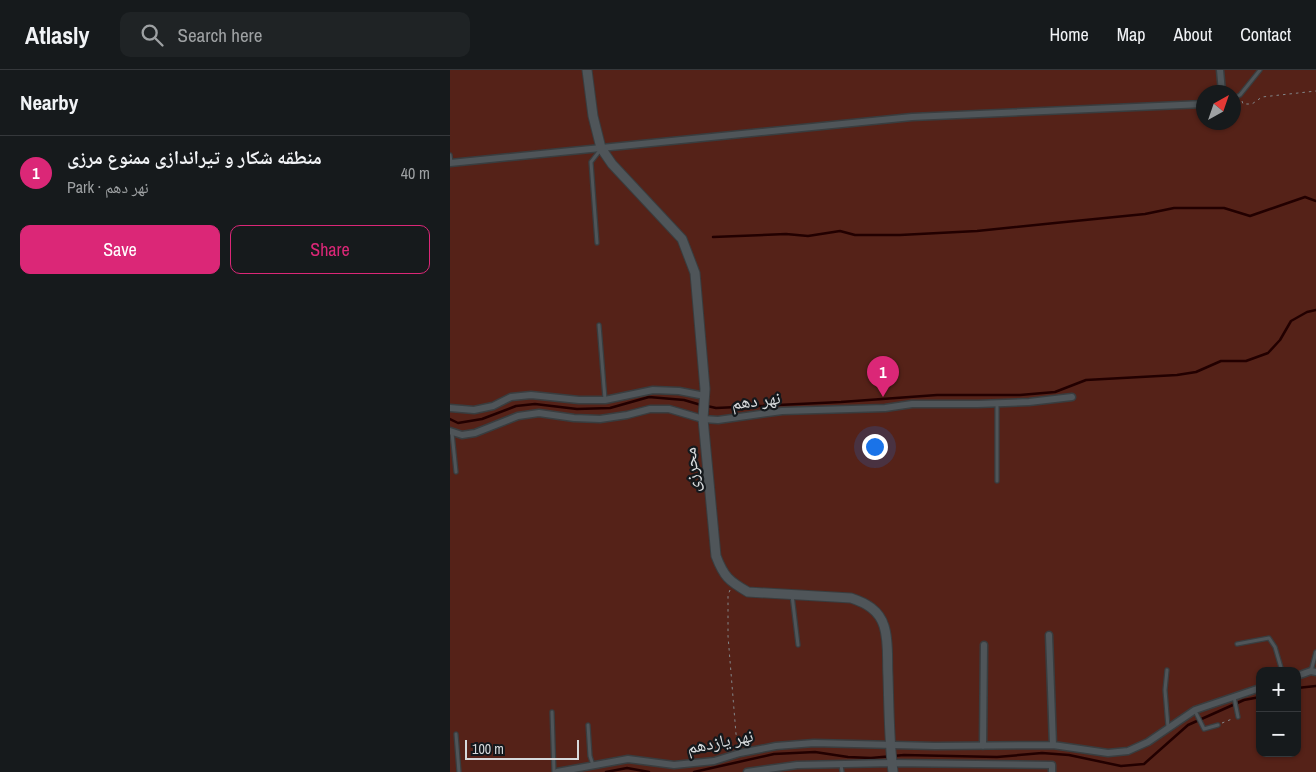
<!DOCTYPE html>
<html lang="en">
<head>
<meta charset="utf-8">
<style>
	:root { --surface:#161a1c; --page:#1f2325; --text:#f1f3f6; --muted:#9ea1a3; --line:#35383b; --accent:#db2777 }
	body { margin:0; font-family:"Archivo Narrow","Noto Naskh Arabic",sans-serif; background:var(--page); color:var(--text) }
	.controls { position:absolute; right:15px; bottom:15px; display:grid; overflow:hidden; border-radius:10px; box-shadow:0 1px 4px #0004 }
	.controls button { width:45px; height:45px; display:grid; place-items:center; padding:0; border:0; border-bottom:1px solid var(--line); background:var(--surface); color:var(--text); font:25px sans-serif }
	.compass { position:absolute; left:746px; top:15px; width:45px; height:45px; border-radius:50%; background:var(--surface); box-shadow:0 1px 4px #0004; rotate:40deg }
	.scale { position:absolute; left:15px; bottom:12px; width:114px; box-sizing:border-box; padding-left:5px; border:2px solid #d7dadc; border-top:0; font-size:14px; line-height:18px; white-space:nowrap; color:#d7dadc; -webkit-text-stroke:4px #14181c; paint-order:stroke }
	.you { position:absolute; left:424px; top:376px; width:18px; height:18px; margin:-12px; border:4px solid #fff; border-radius:50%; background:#1a73e8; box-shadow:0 0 0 8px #1a73e833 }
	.badge { display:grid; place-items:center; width:32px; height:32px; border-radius:50%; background:var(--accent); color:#fff; font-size:16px; font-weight:700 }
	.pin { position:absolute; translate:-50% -41px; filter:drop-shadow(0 1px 2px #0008) }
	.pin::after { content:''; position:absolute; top:26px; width:18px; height:15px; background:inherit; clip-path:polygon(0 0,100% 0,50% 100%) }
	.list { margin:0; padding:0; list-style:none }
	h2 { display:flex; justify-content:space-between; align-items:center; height:65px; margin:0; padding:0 20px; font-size:21px }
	h2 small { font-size:16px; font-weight:400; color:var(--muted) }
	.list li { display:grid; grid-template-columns:32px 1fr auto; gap:15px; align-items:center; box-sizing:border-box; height:75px; padding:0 20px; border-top:1px solid var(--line) }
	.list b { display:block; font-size:19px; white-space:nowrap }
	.list p { margin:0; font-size:16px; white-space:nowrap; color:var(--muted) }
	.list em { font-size:16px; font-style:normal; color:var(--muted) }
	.actions { display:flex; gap:10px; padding:15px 20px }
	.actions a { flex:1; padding:11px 0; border:1px solid var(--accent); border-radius:10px; text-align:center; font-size:18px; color:var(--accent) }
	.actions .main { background:var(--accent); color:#fff }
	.icon { flex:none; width:28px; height:28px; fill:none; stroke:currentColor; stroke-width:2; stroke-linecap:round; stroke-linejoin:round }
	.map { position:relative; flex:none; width:866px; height:702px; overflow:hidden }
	header { display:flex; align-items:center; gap:30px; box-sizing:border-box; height:70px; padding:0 25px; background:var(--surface); border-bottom:1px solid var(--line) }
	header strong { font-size:24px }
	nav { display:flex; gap:28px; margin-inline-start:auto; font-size:18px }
	.search { width:350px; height:45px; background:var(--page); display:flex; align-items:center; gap:12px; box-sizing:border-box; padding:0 18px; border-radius:10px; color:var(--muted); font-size:19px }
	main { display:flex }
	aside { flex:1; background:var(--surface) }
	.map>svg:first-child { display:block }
</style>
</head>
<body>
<header>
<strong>Atlasly</strong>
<div class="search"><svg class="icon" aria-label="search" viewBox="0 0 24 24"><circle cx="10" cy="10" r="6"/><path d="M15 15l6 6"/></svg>Search here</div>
<nav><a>Home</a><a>Map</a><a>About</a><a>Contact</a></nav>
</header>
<main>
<aside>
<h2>Nearby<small></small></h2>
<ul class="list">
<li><span class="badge">1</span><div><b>منطقه شکار و تیراندازی ممنوع مرزی</b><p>Park · نهر دهم</p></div><em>40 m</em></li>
</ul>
<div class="actions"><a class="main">Save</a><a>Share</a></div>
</aside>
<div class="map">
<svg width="866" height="702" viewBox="0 0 866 702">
	<rect width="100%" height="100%" fill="#1d2225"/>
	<path fill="#552218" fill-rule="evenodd" d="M0 0H866V702H0ZM754 22H784V52H754ZM810 601H847V683H810Z"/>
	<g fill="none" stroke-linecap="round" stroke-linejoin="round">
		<path stroke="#200" stroke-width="2.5" d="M263 167 336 164 358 166 390 161 405 165H450L527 161 605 153 695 144 724 138H774L800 146 855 127 866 131
			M257 336 266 338 391 332 487 325H570L605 322 636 310 727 305 746 302 771 291H796L818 283 830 270 841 251 857 242 866 240
			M0 349 8 353 32 349 66 336 85 334 127 339 160 338 199 327 234 330 251 335
			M847 618 866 616
			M156 702 177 698 199 702
			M244 702 324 684 365 682 398 687 421 688 454 685 547 687 592 683 619 685 671 696 694 694 738 655 794 630 810 627"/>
		<g stroke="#393d3f" stroke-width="5.5">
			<path id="lane" d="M784 28 790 25 810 0
				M0 85 1 92
				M147 173 141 92 151 79
				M149 255 155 329
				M547 334V411
				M2 363 6 402
				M342 525 348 575
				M787 574 819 568 825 577 832 601
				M717 600 715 620 718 657
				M861 601 866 582
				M784 627 788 647
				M745 641 754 659 768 655
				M102 642 104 702
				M138 655 140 686 143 695
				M6 664 9 702
				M391 695 392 702"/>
		</g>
		<g stroke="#393d3f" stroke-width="9">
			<path id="street" d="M770 0 772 22
				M0 93 462 47 754 34
				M0 338 24 340 43 336 61 327 81 325 129 330H155L203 320 229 321 255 326
				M0 361 12 365 25 363 68 346 89 343 124 348 150 349 177 345 200 339H219L253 349 268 350 332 341 435 338 462 334H528L579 332 622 327
				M847 606 861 601 866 602
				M603 675 658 683 678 681 698 672 745 640 810 618
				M533 676 534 575
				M107 702 178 689 224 695 264 691 290 683 326 676 364 673 485 676 603 675 599 565
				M297 702 347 695 442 693 602 695V702"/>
		</g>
		<g stroke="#393d3f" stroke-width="11">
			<path id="secondary" d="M137 0 143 46 151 78 162 94 232 169 245 203 255 319 253 349 266 486C274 507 279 511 298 522L401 528C416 533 429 540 434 556 439 571 437 590 438 606 439 638 439 670 443 702"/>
		</g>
		<path stroke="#828689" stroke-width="1" stroke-dasharray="2.5 4" stroke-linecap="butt" d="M792 31 793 34H802L812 27 866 21
			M280 520 278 525V566L286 664 289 677
			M772 653 782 649"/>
		<use href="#lane" stroke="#4f5559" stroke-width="3"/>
		<use href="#street" stroke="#4f5559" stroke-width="6"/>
		<use href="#secondary" stroke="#4f5559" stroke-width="9"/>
	</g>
	<g text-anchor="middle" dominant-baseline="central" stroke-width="4.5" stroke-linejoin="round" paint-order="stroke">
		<g font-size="18" fill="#d7dadc" stroke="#14181c">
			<text transform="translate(306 330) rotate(-7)">نهر دهم</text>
			<text transform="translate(241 400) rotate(-95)">محرزی</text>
			<text transform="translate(270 671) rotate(-11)">نهر یازدهم</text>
		</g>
	</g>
</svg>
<div class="controls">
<button>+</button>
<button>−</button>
</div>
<svg class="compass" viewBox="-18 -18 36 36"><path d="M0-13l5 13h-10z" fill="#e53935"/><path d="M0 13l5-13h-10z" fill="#9ea1a3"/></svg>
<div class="scale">100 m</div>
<div class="you"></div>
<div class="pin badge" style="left:433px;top:327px">1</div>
</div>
</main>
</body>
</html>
